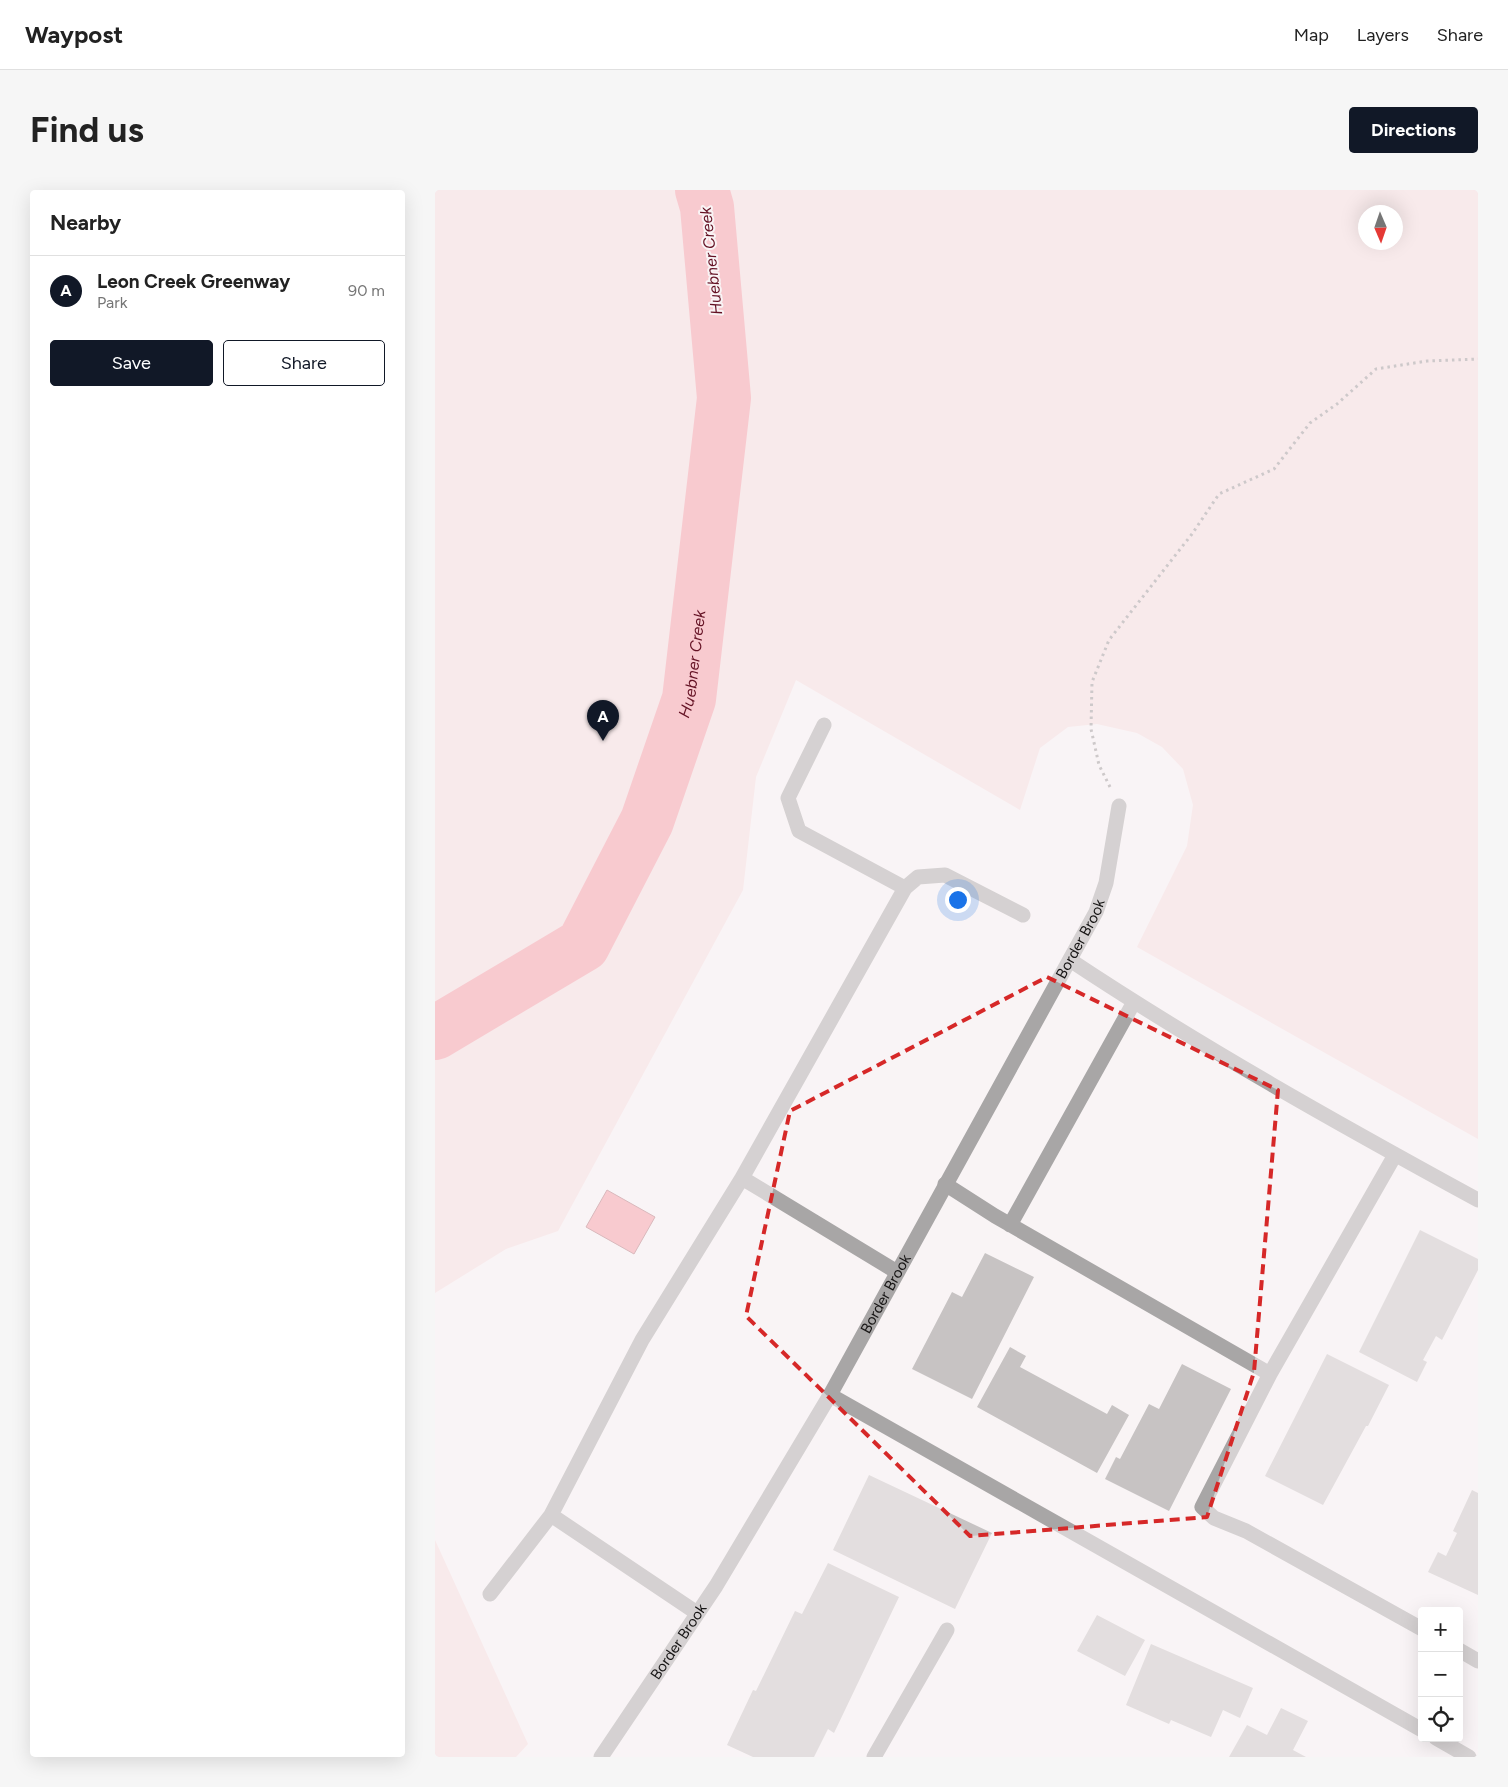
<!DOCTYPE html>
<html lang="en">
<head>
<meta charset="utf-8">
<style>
	:root { --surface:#fff; --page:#f6f6f6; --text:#222; --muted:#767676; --line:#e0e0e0; --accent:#111827 }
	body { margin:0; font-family:Figtree,sans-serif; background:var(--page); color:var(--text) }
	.controls { position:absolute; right:15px; bottom:15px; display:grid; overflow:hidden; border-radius:5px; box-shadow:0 5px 20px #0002 }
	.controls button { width:45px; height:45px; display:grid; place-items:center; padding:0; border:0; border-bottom:1px solid var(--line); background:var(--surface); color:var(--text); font:25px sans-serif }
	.compass { position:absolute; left:923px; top:15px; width:45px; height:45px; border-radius:50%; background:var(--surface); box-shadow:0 5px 20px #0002; rotate:178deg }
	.you { position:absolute; left:522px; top:709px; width:18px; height:18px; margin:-12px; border:4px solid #fff; border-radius:50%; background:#1a73e8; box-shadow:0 0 0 8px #1a73e833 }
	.badge { display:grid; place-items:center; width:32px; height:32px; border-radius:50%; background:var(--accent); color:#fff; font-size:16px; font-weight:700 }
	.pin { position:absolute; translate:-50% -41px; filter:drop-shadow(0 1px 2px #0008) }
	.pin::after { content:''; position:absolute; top:26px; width:18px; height:15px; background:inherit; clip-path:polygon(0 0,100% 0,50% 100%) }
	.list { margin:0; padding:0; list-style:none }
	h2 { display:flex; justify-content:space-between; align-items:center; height:65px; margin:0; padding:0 20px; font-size:21px }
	h2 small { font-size:16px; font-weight:400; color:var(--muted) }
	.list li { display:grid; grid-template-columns:32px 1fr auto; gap:15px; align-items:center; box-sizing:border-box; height:70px; padding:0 20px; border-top:1px solid var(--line) }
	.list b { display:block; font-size:19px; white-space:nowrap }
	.list p { margin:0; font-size:16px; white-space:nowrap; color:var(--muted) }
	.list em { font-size:16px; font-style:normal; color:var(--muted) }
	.actions { display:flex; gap:10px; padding:15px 20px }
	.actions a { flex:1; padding:11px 0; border:1px solid var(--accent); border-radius:5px; text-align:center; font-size:18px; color:var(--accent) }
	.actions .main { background:var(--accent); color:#fff }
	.icon { flex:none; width:28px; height:28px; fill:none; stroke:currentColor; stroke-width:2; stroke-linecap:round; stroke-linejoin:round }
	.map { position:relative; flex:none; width:1043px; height:1567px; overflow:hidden; border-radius:5px }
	header { display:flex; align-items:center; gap:30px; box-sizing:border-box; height:70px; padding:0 25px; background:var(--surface); border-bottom:1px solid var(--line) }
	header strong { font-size:24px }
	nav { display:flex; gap:28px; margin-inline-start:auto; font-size:18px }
	.intro { display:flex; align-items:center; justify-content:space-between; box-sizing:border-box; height:120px; padding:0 30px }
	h1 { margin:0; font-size:35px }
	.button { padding:12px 22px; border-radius:5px; background:var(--accent); color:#fff; font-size:18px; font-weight:700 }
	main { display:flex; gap:30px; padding:0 30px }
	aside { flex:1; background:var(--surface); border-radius:5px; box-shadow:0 5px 20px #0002 }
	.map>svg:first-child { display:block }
</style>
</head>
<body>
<header>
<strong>Waypost</strong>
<nav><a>Map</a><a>Layers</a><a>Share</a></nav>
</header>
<div class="intro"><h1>Find us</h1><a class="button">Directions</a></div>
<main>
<aside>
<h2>Nearby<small></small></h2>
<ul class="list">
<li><span class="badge">A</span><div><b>Leon Creek Greenway</b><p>Park</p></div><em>90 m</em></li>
</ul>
<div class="actions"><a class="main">Save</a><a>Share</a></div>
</aside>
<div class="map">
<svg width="1043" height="1567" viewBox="0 0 1043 1567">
	<rect width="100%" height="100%" fill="#f9f4f5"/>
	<path fill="#f7ddde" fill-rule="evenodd" d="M0 0H1043V949L702 757 752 656 758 615 748 579 727 557 702 543 662 534 633 537 605 558 585 620 361 490 321 587 308 700 123 1041 71 1059 0 1103ZM931 22H961V52H931Z
		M0 1350 93 1554 81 1567H0Z"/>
	<path fill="#f597a0" stroke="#b27076" d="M172 1000 220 1027 199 1064 151 1037Z"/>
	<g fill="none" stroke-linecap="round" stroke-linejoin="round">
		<path stroke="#f597a0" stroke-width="54" id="s1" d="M0 843 148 755 212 631 254 509 289 208 272 17 267 0"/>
	</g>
	<path fill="#c7c3c3" d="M985 1040 1043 1069V1080L1007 1150 1001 1146 988 1170 992 1172 982 1192 924 1162Z
		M550 1063 599 1087 537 1209 477 1179 517 1102 527 1107Z
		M575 1157 591 1166 585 1177 672 1224 677 1215 694 1225 662 1283 542 1217Z
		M892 1164 954 1195 933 1236H931L888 1315 830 1286Z
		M747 1174 796 1199 734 1321 670 1289 681 1267 685 1269 714 1214 724 1219Z
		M434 1285 557 1343 520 1419 398 1360Z
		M1037 1300 1043 1303V1405L993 1382 1003 1362 1011 1366 1022 1343 1018 1341Z
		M393 1373 464 1407 399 1543 393 1539 379 1567H318L292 1555 318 1500 321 1501 360 1421 367 1424Z
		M662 1425 710 1450 690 1486 642 1461Z
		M716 1454 818 1498 805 1528 788 1520 776 1547 736 1530 734 1534 691 1515Z
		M846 1518 873 1531 858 1560 871 1567H794L812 1535 832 1545Z"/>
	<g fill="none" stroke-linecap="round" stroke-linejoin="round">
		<path stroke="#989495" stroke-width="3" stroke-dasharray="2.5 4" stroke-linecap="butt" d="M675 597 664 575 656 539 657 492 674 450 757 344 784 304 839 279 875 233 902 214 941 179 992 171 1043 169"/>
		<path stroke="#a8a6a6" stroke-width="15" d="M389 535 353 608 364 641 470 698
			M635 770C766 857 904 934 1043 1010
			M960 965 835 1184 767 1317 779 1328 811 1341 987 1439
			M307 988 470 698 483 687 510 685 588 725
			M510 994 560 1026 835 1184
			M575 1035 699 812
			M395 1205 987 1540
			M116 1325 207 1150 307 988 462 1082
			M55 1404 116 1325 262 1423
			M1024 1460 1043 1471
			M1001 1548 1034 1567
			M439 1567 512 1440"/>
		<path stroke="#a8a6a6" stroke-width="15" id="s2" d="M166 1567 281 1396 395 1205 661 722 671 693 684 616"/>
	</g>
	<path d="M0 0H1043V1567H0ZM612 787 843 900 819 1182 772 1327 535 1346 311 1126 355 921Z" fill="#f9f4f5" fill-opacity=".55" fill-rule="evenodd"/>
	<path fill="none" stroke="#d62828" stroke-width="4" stroke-dasharray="10 6" stroke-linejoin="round" d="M612 787 843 900 819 1182 772 1327 535 1346 311 1126 355 921Z"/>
	<g text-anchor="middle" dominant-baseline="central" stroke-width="4" stroke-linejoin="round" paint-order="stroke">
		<g font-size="15" fill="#171515" stroke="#f9f4f5">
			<text stroke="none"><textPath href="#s2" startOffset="949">Border Brook</textPath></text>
			<text stroke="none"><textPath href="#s2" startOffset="544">Border Brook</textPath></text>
			<text stroke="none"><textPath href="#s2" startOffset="139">Border Brook</textPath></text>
		</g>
		<g font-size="16" font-style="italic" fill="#641224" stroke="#f9f4f5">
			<text transform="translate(276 71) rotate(-96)">Huebner Creek</text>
			<text stroke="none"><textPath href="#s1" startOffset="476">Huebner Creek</textPath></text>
		</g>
	</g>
</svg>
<div class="controls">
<button>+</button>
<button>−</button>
<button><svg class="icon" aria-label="locate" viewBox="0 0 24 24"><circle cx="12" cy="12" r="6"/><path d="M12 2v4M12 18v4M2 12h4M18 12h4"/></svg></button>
</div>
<svg class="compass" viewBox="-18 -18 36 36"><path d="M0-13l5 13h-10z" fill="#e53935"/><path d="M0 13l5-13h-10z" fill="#767676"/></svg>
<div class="you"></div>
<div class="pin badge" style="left:168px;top:551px">A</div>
</div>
</main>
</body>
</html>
